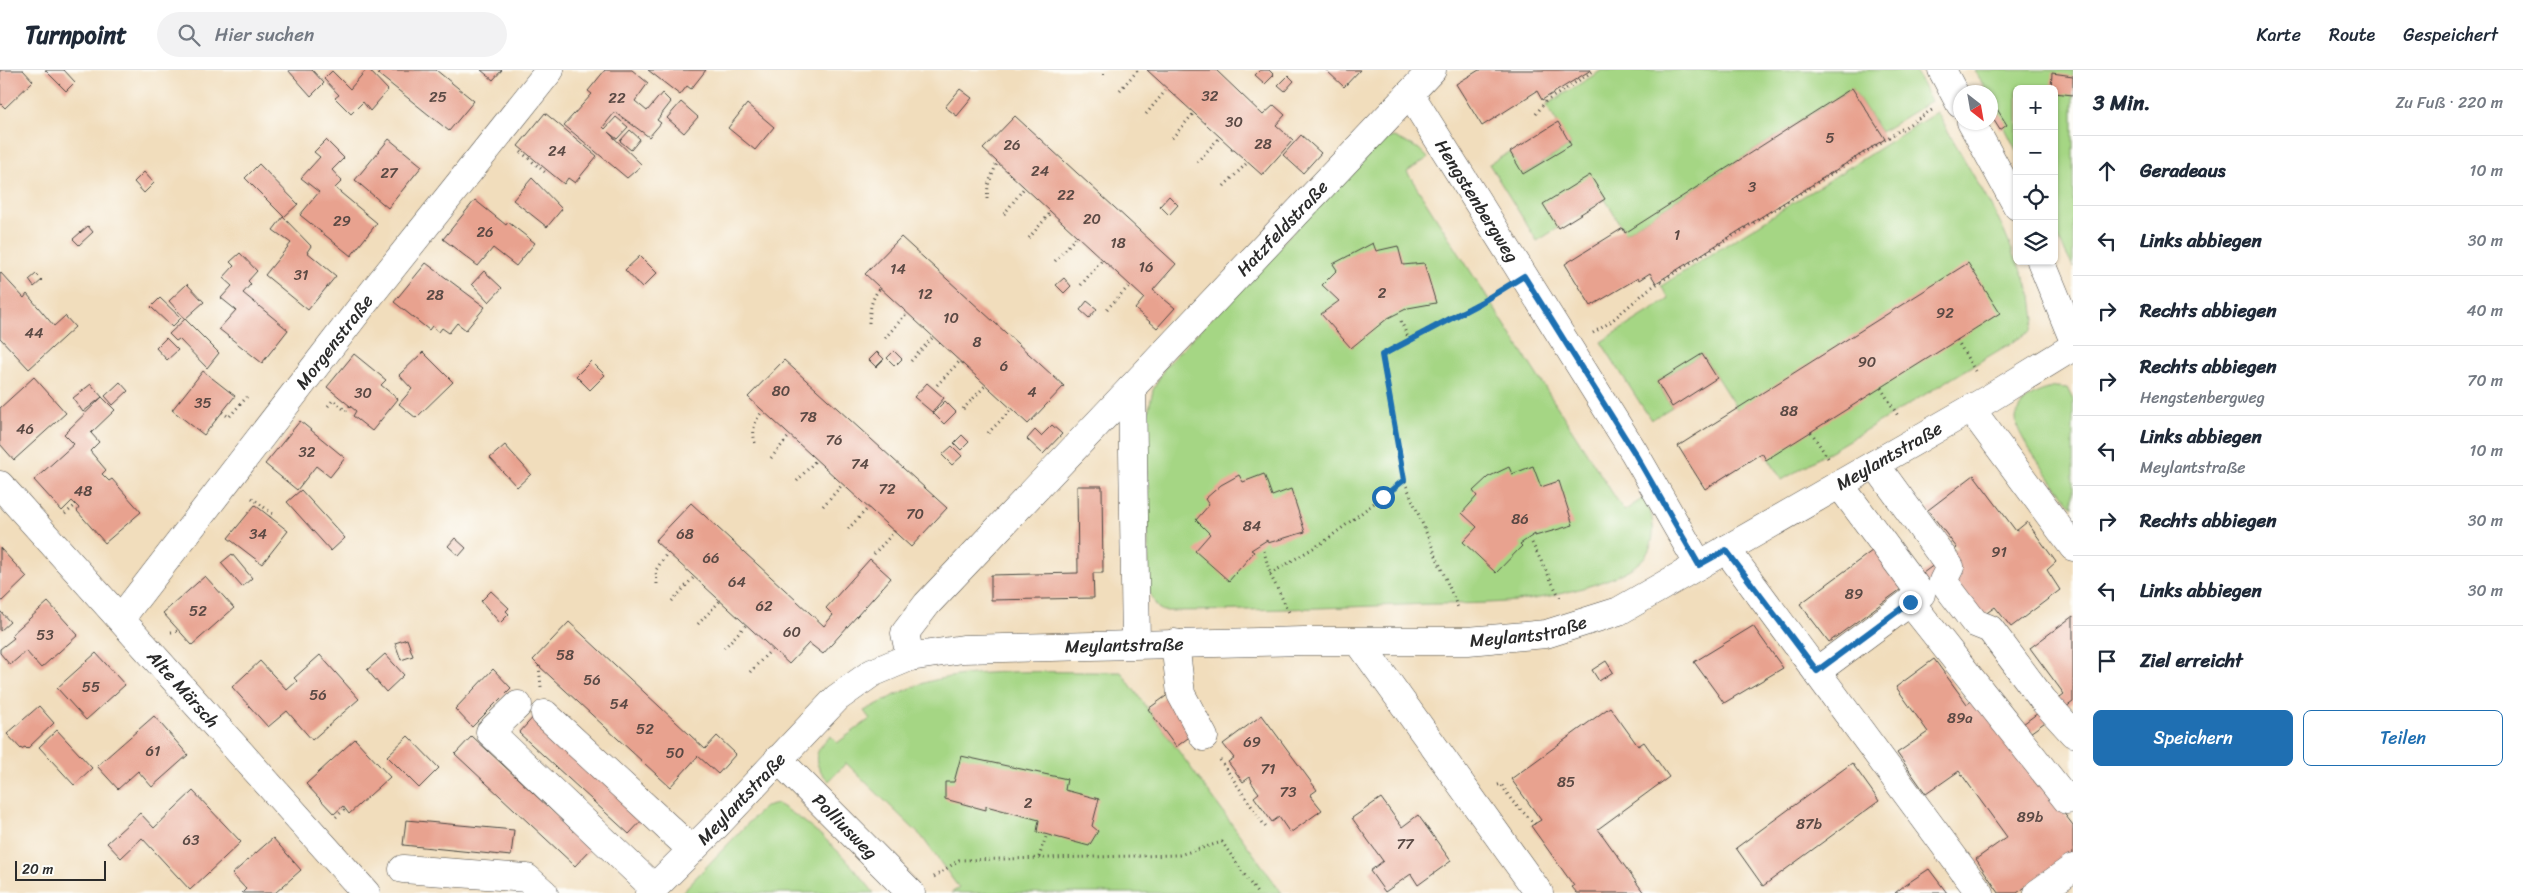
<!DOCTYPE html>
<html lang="de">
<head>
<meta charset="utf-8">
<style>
	:root { --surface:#fff; --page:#f2f2f3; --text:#1f2937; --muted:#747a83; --line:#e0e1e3; --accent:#1f6fb2 }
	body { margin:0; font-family:Sriracha,sans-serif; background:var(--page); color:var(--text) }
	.controls { position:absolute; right:15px; top:15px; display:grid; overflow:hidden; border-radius:8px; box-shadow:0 1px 4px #0004 }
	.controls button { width:45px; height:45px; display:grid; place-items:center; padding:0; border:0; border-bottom:1px solid var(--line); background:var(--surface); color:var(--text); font:25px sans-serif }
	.compass { position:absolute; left:1953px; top:15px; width:45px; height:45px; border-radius:50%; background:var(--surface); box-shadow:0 1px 4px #0004; rotate:149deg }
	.scale { position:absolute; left:15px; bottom:12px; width:91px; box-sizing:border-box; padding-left:5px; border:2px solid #2b2b2b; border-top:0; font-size:14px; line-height:18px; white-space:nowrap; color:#2b2b2b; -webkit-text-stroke:4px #fdfcf7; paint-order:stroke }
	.stop { position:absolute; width:15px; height:15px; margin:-11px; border:4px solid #1f6fb2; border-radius:50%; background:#fff }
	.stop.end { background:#1f6fb2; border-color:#fff; box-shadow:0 1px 5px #0008 }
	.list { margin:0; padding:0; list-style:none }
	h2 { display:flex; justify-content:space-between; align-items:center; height:65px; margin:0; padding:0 20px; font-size:21px }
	h2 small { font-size:16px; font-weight:400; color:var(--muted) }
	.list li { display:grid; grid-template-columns:32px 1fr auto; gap:15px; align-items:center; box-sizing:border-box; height:70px; padding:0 20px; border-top:1px solid var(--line) }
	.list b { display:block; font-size:19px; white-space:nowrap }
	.list p { margin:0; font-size:16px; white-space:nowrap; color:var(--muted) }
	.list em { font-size:16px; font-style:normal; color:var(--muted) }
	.actions { display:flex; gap:10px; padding:15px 20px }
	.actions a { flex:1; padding:11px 0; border:1px solid var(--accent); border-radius:8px; text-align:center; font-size:18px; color:var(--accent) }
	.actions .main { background:var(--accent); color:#fff }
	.icon { flex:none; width:28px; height:28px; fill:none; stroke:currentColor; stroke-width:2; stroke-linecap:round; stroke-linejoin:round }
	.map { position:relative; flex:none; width:2073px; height:823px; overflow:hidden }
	header { display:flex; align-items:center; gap:30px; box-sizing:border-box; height:70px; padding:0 25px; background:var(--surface); border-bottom:1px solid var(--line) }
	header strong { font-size:24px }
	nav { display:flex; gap:28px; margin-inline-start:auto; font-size:18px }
	.search { width:350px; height:45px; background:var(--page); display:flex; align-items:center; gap:12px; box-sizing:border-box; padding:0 18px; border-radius:28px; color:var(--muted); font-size:19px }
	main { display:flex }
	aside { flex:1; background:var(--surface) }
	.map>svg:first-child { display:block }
</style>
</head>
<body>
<header>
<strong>Turnpoint</strong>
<div class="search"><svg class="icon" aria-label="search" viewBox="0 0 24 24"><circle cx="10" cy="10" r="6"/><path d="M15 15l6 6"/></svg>Hier suchen</div>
<nav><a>Karte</a><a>Route</a><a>Gespeichert</a></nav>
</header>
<main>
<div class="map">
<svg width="2073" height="823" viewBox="0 0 2073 823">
	<rect width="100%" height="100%" fill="#fdfcf7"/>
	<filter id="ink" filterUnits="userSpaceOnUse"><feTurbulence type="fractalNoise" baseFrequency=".02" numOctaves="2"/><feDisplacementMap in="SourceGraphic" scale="10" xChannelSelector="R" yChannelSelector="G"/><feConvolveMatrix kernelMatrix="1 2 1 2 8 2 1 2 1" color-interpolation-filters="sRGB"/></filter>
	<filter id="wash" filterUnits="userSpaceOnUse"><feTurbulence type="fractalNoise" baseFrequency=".0096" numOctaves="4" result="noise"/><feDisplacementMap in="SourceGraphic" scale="20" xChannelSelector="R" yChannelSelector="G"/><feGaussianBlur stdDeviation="1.12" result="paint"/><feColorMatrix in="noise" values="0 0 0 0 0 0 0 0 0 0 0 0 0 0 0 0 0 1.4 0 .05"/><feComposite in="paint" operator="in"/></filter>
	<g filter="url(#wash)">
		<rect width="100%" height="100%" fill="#f1ddbc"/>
		<path fill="#a5d684" stroke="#688058" d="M1602 0H1915L1931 31 1881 62 1852 18 1625 163 1605 129 1537 171 1489 94 1510 82 1524 104 1571 75 1546 35Z
			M1975 0H2073V197L2054 161V19H2017V82L1991 30 1990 22H1987Z
			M1937 42 1999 150 2032 226 2035 250 2031 261 1782 410 1702 284 1657 312 1672 337 1651 350 1601 272 1669 229 1661 216Z
			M1394 67 1419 79 1428 88 1407 102 1624 441 1645 427C1653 445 1658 467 1646 485 1629 511 1546 529 1516 531 1478 535 1440 533 1402 535 1322 538 1243 541 1163 541L1158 538 1149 523 1146 352 1153 320 1165 297 1380 70Z
			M2056 317 2067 318 2073 330V437C2061 421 2015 367 2016 349 2018 328 2039 321 2056 317Z
			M1121 602 1282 823H951L959 818 922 767 846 693 829 711C812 694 812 682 831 666L837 673 870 649 864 641C884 631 905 619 927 612 980 597 1064 603 1121 602Z
			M777 734C814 754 848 789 874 823H681L756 745 765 737Z"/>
		<g id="blocks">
			<path fill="#e8a28f" d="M0 0H23L33 11 5 38 0 33Z
				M45 0H64L75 12 66 21Z
				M288 0H312L324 13 311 26Z
				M366 0H369L388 20 370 41 363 32 351 44 335 28 339 25 324 9 332 1 350 19Z
				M381 0H436L474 31 449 61 378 4Z
				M481 0H502L493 10Z
				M605 0H632L648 13 635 31 647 41 662 23 671 32 657 50 661 53 649 67 615 42 603 57 605 59 616 47 628 57 617 69 608 62 642 95 627 108 564 55 592 24 588 21Z
				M648 0H706L691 19 687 16 680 25Z
				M1147 0H1216L1263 45 1274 35 1285 45 1276 55 1293 70 1262 105 1234 80H1231L1232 78Z
				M1260 0H1269L1274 5 1265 14 1255 5Z
				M1326 0H1360L1344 17Z
				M1479 0H1591L1542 30 1537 21 1482 56 1456 14Z
				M2052 3 2073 6V25L2054 23V19H2051Z
				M1288 5 1294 11 1285 21 1278 15Z
				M1852 18 1885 69 1656 213 1650 203 1639 210 1638 208 1591 236 1565 194 1623 158 1625 163Z
				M960 19 972 28 957 46 945 37Z
				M681 32 698 47 684 63 667 48Z
				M747 34 774 57 755 80 728 58Z
				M1997 39 2007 55 2000 60 1990 44Z
				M545 43 597 86 575 113 568 108 564 114 518 76Z
				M1015 46 1176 194 1153 220 1175 238 1157 258 1135 239 1144 228 983 79Z
				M1558 52 1571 75 1523 104 1510 82Z
				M630 60 640 69 631 80 620 71Z
				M1301 65 1321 83 1303 103 1283 85Z
				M389 69 422 96 388 138 355 110Z
				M326 70 344 88 332 100 342 111 335 118 377 153 351 186 300 145 319 122 301 108 320 87 314 82Z
				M259 94 298 134 284 147 245 108Z
				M144 102 154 113 144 123 134 112Z
				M1590 105 1605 129 1558 158 1543 134Z
				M532 108 562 139 547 157 513 130Z
				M1169 126 1178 135 1169 145 1160 136Z
				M475 130 506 155 508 152 535 173 516 196 493 178 478 196 443 169Z
				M283 147 311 176 307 182 336 206 308 240 265 205 291 173 273 160Z
				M88 156 93 162 79 175 73 169Z
				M901 167 1064 316 1028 354 865 204Z
				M1373 173 1376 181 1398 176 1403 195 1424 193 1436 233 1408 238 1388 248 1351 278 1321 244 1339 231 1322 215 1337 200 1333 194Z
				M240 183 257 201 248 211 251 214 243 223 288 260 262 293 219 259 236 240 221 228 232 216 223 208 234 196 230 192Z
				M640 186 657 203 642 218 625 200Z
				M426 193 485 237 466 260 457 253 449 263 442 258 439 262 432 256 429 260 394 232Z
				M1968 193 2000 243 1766 390 1762 383 1705 419 1678 376Z
				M484 201 502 218 489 232 472 214Z
				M0 202 24 228 27 224 54 256 65 246 75 257 29 299 0 268Z
				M36 204 42 210 34 217 29 210Z
				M1064 208 1071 216 1064 223 1056 215Z
				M187 214 204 232 185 249 169 231Z
				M160 228 181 248 172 257 151 237Z
				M1087 231 1097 239 1089 248 1080 240Z
				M185 249 219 283 207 298 179 269 176 271 169 264Z
				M166 268 178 280 167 290 156 278Z
				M894 281 902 289 895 296 887 288Z
				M423 282 453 312 416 348 399 334 412 319 399 305Z
				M877 282 884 289 876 297 869 290Z
				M354 284 386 310 381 315 398 329 372 361 353 346 356 341 327 317Z
				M1702 284 1717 308 1672 337 1657 312Z
				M784 290 947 438 911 477 748 327Z
				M591 291 605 305 590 320 576 306Z
				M203 301 235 326 204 365 172 340Z
				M34 307 66 343 14 390 0 374V338Z
				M120 312 128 321 113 335 105 326Z
				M927 313 944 328 932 342 914 327Z
				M91 314 102 327 83 342 73 328Z
				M102 327 115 340 91 363 99 372 90 381 106 400 102 404 109 411 112 409 141 442 105 473 77 441 79 438 72 431 62 441 34 410 74 374 64 364Z
				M945 331 956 342 944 354 933 343Z
				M300 351 345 388 330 407 316 396 297 420 265 394Z
				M1052 355 1062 364 1043 384 1027 369 1035 360 1041 366Z
				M962 365 969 372 961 380 954 373Z
				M505 375 531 404 517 417 490 388Z
				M952 376 962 386 952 395 942 385Z
				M1533 396 1541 417 1559 411 1573 455 1535 466V464L1520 474 1522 476 1496 503 1463 472 1477 457 1462 443 1477 426 1473 421 1488 407 1509 397 1512 404Z
				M1264 404 1272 426 1291 419 1305 462 1268 473 1267 470 1251 480 1254 482 1229 511 1195 481 1210 464 1196 450 1209 435 1205 429 1221 415 1239 405 1243 412Z
				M1974 405 2016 461 2027 452 2056 492 2047 500 2060 520 2011 557 1995 537 1977 550 1948 512 1908 514 1957 478 1928 440Z
				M1077 416H1102L1103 503H1093L1094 528 991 530V505L1078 503Z
				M301 420 345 468 331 481 287 432Z
				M691 433 824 556 833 545 826 538 870 489 891 508 823 584 809 573 789 594 655 471Z
				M255 435 288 461 262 494 228 468Z
				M455 468 466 478 459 486 448 476Z
				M1880 475 1908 514 1829 572 1800 534Z
				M0 478 27 507 0 533Z
				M232 484 252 508 242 517 221 493Z
				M205 506 234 538 192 575 163 543Z
				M491 521 509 538 506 541 509 544 500 553 481 531Z
				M48 532 78 565 41 598 26 581 10 595 0 583V579L14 568 11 565Z
				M0 541 10 552 0 561Z
				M2073 546V632L2012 676 2073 755V783L2017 823H1999L1976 789 2007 767 1959 701 1926 724 1897 683 1928 662 1896 617 1934 589 1967 634 1985 622 2012 662 2064 624 2030 578Z
				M569 552 705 679 717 666 736 684 718 704 698 686 670 717 539 596 533 590Z
				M1753 556 1783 598 1724 633 1694 592Z
				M407 569 413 586 401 590 395 573Z
				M96 583 125 615 86 650 57 618Z
				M385 584 404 605 386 622 367 600Z
				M320 585 359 629 312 670 287 641 268 657 232 617 260 591 287 620 297 611 294 608Z
				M1606 591 1613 602 1599 611 1592 600Z
				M493 599 511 618 472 657 455 639Z
				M1169 624 1196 662 1176 677 1148 639Z
				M39 636 54 653 27 679 25 677 21 679 7 664Z
				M1610 637 1638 676 1644 672 1669 707 1598 759 1644 823H1577L1572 817 1574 816 1531 756 1541 750 1511 709Z
				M536 644 646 746 629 764 519 663Z
				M1262 645 1317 720 1310 725 1322 740 1290 763 1279 747 1272 752 1254 727 1259 723 1251 712 1252 711 1250 707 1243 712 1228 692 1234 688 1223 674Z
				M154 646 188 685 152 717 138 701 118 719 97 696Z
				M57 660 92 698 74 715 39 677Z
				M408 666 439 698 419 718 387 686Z
				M472 666 592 778 575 796 455 684Z
				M355 669 390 707 349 744 343 736 334 744 306 714Z
				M961 686 1067 709 1065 720 1099 729 1092 756 1098 761 1089 776 1037 762 1039 750 986 736V740L945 729V712H954Z
				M1852 693 1879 731 1763 816 1736 778Z
				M193 721 241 772 190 820 142 768 121 788 107 773 140 743 154 758Z
				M1381 728 1402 757 1418 745 1451 791 1418 815 1411 804 1385 822 1370 801 1383 791 1352 748Z
				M406 750 514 760 511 786 403 775Z
				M273 768 301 800 275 823H242L246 819 232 804Z
				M1929 799 1947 823H1895L1905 815Z"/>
		</g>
	</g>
	<g filter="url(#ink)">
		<use href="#blocks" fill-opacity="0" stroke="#494641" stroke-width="1"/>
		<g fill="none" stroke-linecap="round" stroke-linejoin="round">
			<g stroke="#494641" stroke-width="29">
				<g id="minor">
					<path d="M1942 0 1960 34"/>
					<path id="s1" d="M1410 24 1634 382 1699 495"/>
					<path d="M1971 52 2017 136"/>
					<path d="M2041 191 2073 269"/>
					<path d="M1132 317 1136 574"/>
					<path d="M1971 339 2073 477"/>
					<path d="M1875 394 1950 497 1943 511 1975 553 1990 559 2043 630 2073 663"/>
					<path d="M1839 414 1921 524 1910 532 2067 730 2073 726"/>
					<path id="s2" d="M0 415 366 823"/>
					<path d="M1726 479 1980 823"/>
					<path id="s3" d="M121 548 372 223 550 0"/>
					<path d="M1359 572 1539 823"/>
					<path d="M1175 573 1181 624 1204 667"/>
					<path id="s4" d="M910 587 905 563 927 534 1432 0"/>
					<path d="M1817 601 1910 532"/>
					<path d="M518 635 490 662 654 818"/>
					<path d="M545 644 692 780"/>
					<path id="s5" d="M778 689 911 823"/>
					<path d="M403 799 527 808 544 823"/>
					<path id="s6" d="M649 823 711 761 837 628 872 603 910 587 963 579 1304 571H1468L1546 564 1619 541 1990 328 2073 277"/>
					<path d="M2038 823 2073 798"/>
				</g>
			</g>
			<path stroke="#494641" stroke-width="3" stroke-dasharray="1 4" stroke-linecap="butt" d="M1104 5V0
				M1120 20 1138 0
				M1146 44 1167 19
				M1536 44 1545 32 1595 0
				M1172 68 1194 43
				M521 82 546 103
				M1197 92 1220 67
				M1224 116 1248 92
				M987 129 988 115 997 93
				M1004 144 1024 118
				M1029 168 1051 142
				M1055 191 1077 166
				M1081 215 1102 190
				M1107 239 1130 215
				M1401 251 1409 270 1382 285 1404 410 1458 538
				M869 253C870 239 871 229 880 218
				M1593 263 1609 253 1649 219 1932 40
				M885 268 907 243
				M1409 270 1499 222
				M1957 270 1975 301
				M911 291 933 267
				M937 315 960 291
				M1881 318 1898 346
				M328 336 333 330 346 341 350 336
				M963 339 986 315
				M222 342 229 347 247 327
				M1811 362 1828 388
				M988 363 1012 339
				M755 373C752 359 754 351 763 341
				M771 388 790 365
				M797 411 816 390
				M252 428 273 444 270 447
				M823 436 843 414
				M65 444 76 435
				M848 459 869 437
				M1532 473 1560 528
				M1264 481 1270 504 1289 542
				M874 484 895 461
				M1270 504 1325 471 1404 410
				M657 514 656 500 667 483
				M672 531 694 507
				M698 554 720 531
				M171 562 180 561
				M724 578 746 555
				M539 596 541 617
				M750 602 772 579
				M1220 690 1267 759
				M1498 715 1501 714 1512 731 1535 754
				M336 747 345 739
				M1039 787 1047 764
				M934 807 959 790 1179 785 1222 772 1257 823"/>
			<use href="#minor" stroke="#fff" stroke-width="28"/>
		</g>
	</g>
	<g fill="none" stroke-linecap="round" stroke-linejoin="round" filter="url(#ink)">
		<path stroke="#1f6fb2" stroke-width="6" d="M1383 427 1404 410 1382 285 1480 233 1524 206 1634 382 1699 495 1726 480 1817 601 1910 532"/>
	</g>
	<g text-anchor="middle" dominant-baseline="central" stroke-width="4" stroke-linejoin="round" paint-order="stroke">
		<g font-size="15" fill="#5a4944">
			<text x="1210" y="26">32</text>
			<text x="438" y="27">25</text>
			<text x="617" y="28">22</text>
			<text x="1234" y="52">30</text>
			<text x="1830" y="68">5</text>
			<text x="1263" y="74">28</text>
			<text x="1012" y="75">26</text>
			<text x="557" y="81">24</text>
			<text x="1040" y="101">24</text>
			<text x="389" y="103">27</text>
			<text x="1752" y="117">3</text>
			<text x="1066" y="125">22</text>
			<text x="1092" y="149">20</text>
			<text x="342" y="151">29</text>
			<text x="485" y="162">26</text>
			<text x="1677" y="165">1</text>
			<text x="1118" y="173">18</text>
			<text x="1146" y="197">16</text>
			<text x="898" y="199">14</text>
			<text x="301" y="205">31</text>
			<text x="1382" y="223">2</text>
			<text x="925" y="224">12</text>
			<text x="435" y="225">28</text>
			<text x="1945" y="243">92</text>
			<text x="951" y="248">10</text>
			<text x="34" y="263">44</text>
			<text x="977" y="272">8</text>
			<text x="1867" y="292">90</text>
			<text x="1004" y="296">6</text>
			<text x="781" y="321">80</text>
			<text x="1032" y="322">4</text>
			<text x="363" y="323">30</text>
			<text x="203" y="333">35</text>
			<text x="1789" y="341">88</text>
			<text x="808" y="347">78</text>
			<text x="25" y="359">46</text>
			<text x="834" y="370">76</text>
			<text x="307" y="382">32</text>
			<text x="860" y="394">74</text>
			<text x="887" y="419">72</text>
			<text x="83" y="421">48</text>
			<text x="915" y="444">70</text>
			<text x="1520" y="449">86</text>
			<text x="1252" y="456">84</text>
			<text x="258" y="464">34</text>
			<text x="685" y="464">68</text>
			<text x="1999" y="482">91</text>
			<text x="711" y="488">66</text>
			<text x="737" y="512">64</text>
			<text x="1854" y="524">89</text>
			<text x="764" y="536">62</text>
			<text x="198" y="541">52</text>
			<text x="792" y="562">60</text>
			<text x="45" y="565">53</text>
			<text x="565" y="585">58</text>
			<text x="592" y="610">56</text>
			<text x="91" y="617">55</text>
			<text x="318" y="625">56</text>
			<text x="619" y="634">54</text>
			<text x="1960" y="648">89a</text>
			<text x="645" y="659">52</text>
			<text x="1252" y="672">69</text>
			<text x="153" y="681">61</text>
			<text x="675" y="683">50</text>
			<text x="1268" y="699">71</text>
			<text x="1566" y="712">85</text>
			<text x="1288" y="722">73</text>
			<text x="1028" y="733">2</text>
			<text x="2030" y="747">89b</text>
			<text x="1809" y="754">87b</text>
			<text x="191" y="770">63</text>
			<text x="1405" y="774">77</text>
		</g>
		<g font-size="18" fill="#2b2b2b" stroke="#fdfcf7">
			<text stroke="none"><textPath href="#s1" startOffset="126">Hengstenbergweg</textPath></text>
			<text stroke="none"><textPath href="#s4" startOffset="578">Hatzfeldstraße</textPath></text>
			<text stroke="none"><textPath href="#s3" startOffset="349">Morgenstraße</textPath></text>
			<text stroke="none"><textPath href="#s6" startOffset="1380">Meylantstraße</textPath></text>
			<text stroke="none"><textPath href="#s6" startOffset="975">Meylantstraße</textPath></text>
			<text stroke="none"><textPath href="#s6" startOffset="570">Meylantstraße</textPath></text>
			<text stroke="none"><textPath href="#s2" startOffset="274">Alte Märsch</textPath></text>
			<text stroke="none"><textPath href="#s6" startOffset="132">Meylantstraße</textPath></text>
			<text stroke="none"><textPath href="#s5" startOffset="95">Polliusweg</textPath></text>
		</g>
	</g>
</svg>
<div class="controls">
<button>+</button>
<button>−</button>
<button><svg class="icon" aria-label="locate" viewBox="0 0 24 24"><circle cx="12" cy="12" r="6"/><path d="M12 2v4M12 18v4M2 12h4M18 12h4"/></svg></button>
<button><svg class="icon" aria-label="layers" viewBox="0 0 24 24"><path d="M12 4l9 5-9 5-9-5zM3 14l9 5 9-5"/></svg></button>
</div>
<svg class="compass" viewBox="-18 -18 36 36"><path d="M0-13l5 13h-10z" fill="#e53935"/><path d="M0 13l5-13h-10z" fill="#747a83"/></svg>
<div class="scale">20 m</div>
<div class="stop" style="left:1383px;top:427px"></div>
<div class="stop end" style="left:1910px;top:532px"></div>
</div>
<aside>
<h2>3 Min.<small>Zu Fuß · 220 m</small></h2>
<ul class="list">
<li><svg class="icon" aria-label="ahead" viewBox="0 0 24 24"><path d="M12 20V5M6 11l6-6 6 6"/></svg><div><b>Geradeaus</b></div><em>10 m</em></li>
<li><svg class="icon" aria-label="left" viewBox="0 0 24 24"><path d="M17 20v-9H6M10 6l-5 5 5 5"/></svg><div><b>Links abbiegen</b></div><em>30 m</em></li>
<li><svg class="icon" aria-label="right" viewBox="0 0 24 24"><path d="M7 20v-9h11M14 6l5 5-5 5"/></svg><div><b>Rechts abbiegen</b></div><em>40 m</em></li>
<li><svg class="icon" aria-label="right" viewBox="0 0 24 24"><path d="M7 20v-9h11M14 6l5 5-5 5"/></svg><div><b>Rechts abbiegen</b><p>Hengstenbergweg</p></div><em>70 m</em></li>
<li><svg class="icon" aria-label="left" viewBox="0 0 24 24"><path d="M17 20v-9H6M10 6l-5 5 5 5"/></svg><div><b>Links abbiegen</b><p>Meylantstraße</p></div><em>10 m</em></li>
<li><svg class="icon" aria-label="right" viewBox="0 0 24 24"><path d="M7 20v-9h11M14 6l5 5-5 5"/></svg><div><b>Rechts abbiegen</b></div><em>30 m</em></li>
<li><svg class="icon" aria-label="left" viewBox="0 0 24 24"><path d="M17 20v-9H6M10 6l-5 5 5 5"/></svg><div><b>Links abbiegen</b></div><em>30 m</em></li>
<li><svg class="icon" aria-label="arrive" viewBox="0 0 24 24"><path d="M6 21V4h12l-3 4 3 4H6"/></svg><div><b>Ziel erreicht</b></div></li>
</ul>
<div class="actions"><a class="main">Speichern</a><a>Teilen</a></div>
</aside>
</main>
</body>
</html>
